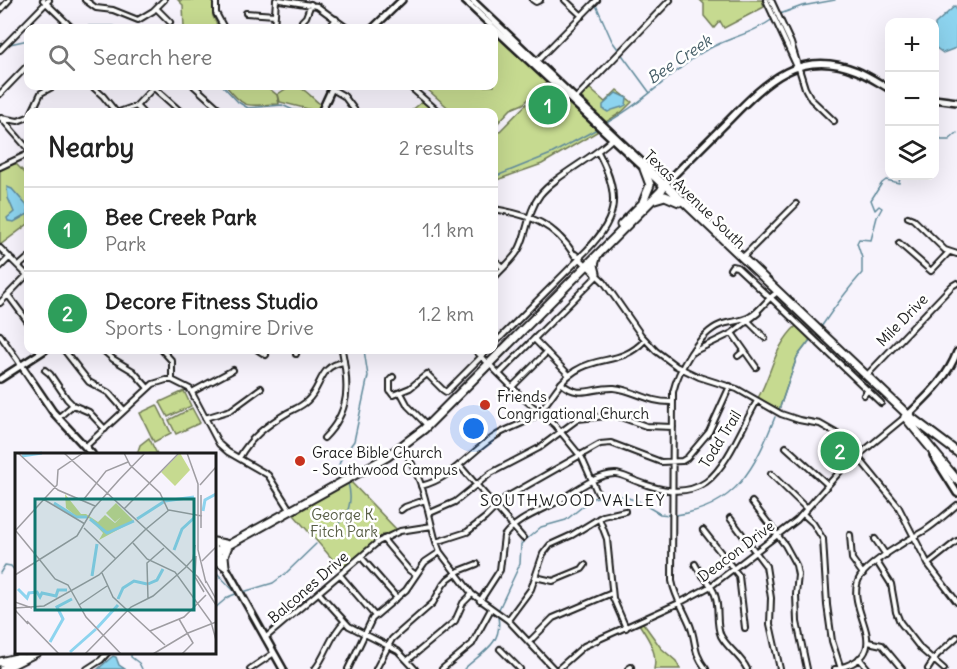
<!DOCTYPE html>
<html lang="en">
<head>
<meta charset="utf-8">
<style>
	:root { --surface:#fff; --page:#f6f6f6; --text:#222; --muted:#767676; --line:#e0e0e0; --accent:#c8321e }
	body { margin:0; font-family:Delius,sans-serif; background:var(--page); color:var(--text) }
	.controls { position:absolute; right:18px; top:18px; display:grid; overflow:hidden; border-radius:12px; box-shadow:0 6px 24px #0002 }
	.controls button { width:54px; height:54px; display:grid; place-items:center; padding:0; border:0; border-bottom:2px solid var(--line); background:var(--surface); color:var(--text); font:30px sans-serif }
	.you { position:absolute; left:474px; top:429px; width:21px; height:21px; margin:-15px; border:4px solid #fff; border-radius:50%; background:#1a73e8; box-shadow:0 0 0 9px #1a73e833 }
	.badge { display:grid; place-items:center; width:39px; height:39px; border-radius:50%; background:var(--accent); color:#fff; font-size:20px; font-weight:700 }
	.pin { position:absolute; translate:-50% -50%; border:3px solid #fff; box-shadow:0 2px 6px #0006 }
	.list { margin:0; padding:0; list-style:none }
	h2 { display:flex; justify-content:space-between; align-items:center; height:78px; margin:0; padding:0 24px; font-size:26px }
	h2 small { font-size:20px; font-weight:400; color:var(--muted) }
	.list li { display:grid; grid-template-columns:39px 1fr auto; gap:18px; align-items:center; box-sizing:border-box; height:84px; padding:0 24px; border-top:2px solid var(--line) }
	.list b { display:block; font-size:22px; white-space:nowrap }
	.list p { margin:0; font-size:20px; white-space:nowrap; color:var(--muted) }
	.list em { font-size:20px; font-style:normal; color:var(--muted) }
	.icon { flex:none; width:33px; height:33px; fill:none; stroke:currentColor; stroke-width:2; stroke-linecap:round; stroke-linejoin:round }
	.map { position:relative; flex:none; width:957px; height:669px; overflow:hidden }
	.search { position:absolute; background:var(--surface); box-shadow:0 6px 24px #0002; left:24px; top:24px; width:474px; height:66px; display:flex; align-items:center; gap:15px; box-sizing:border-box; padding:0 21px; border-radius:12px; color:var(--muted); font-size:22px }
	.panel { position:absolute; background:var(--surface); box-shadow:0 6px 24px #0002; left:24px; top:108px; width:474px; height:246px; border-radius:12px }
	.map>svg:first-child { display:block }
</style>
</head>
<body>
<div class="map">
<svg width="957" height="669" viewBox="0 0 957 669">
	<rect width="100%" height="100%" fill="#f7f3fc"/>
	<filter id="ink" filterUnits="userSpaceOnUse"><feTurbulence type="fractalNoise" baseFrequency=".0167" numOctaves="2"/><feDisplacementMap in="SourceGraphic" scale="12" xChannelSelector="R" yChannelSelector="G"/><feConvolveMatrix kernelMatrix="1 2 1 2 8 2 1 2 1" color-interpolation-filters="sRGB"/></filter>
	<g filter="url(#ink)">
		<path fill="#c6da90" stroke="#717b56" stroke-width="1.5" d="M178 0H214L213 16 218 27 217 28H184L183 5Z
			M700 0H762L764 7 724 28 720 21 714 28 704 16V4Z
			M494 32 547 82 523 104 511 109 494 127V112H453L427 89 430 86H494Z
			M548 82 595 127 597 132 542 164 494 181V137Z
			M226 86H266L277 95 279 104C248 104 248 113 226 86Z
			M290 86C305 86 309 96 320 104 324 108 329 110 334 112H320L280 102 278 94Z
			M589 88 605 102 617 90 632 102 622 112 606 122 580 96Z
			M423 101 435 112H410Z
			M14 162 28 176V224L0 245V168Z
			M797 325 810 340 797 357 779 410 758 398C773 371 773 348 797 325Z
			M184 391 191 406 168 417 160 402Z
			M157 405 171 433 154 442 140 413Z
			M192 408 200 423 176 434 169 420Z
			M149 438 157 454H137L140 445Z
			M349 480 397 530 383 535 341 569 294 515Z
			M643 623 661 648 676 661 680 669H654C658 652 648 638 639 624Z"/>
		<path fill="#8dd4ef" stroke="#608a9b" stroke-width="1.5" d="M955 6 957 11 956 48 943 53 935 47V24Z
			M616 93 627 98 626 105C620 109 614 108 608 112L603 109V105Z
			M7 187 12 189 28 207V214L14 222 8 221 7 218 14 212 8 198Z
			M113 656 116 657 119 665 125 669H98Z"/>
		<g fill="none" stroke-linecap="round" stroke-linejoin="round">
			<path stroke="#608a9b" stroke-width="1.5" d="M596 5 612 41 650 93
				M780 14 802 6 835 0
				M74 26H113L120 28
				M54 28 66 27
				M0 44H2
				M10 44 28 40
				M223 86 238 102 248 108 282 105 293 110 315 112
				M608 122C641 104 668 76 698 55 721 39 752 35 774 18
				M934 134 939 136 941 140H949L957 133
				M494 177 551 154 597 129
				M821 327C834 308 847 290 862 273V258L857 243 859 239 871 240 877 217 882 208 879 206 875 210 871 200 882 183 886 180 899 183 900 176
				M779 410 797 357 810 340
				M342 474 339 465 341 459 354 441 368 376 364 350
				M676 515C736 507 755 468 775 417
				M320 540C341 524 356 511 348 483
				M214 570 236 593
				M0 573 5 565 11 566 16 572
				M243 592 273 583 285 574 316 544
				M214 609 228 597 238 593
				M499 609 520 564 521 544 541 527 566 520 593 498 614 494 638 501 660 514 670 515
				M131 652V657L139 663 142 669
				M154 652 156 655 158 652
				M464 669C482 652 503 644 498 617"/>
			<g stroke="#1c1c1c" stroke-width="8">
				<path id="minor" d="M43 0 72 28
					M85 0 96 8 113 10 138 20 153 11 164 0
					M216 0V13L224 28
					M280 0 317 6 347 28
					M533 0 536 2 540 0
					M565 0 582 16
					M766 0 797 67
					M771 0 791 43 805 88 811 99 834 121
					M156 8 170 22
					M0 10 9 0
					M246 13 275 15
					M302 21 306 17 311 4
					M274 28 276 0
					M329 28 336 19
					M0 50 49 0
					M537 61 597 0
					M78 86H85
					M92 86 103 96 116 112
					M194 86 223 112
					M409 86 439 112
					M153 87 181 112
					M332 89 344 96 356 112
					M0 94 28 65
					M575 99 670 0
					M136 106 142 112
					M32 112 41 93 54 86
					M119 112 136 106 155 86
					M1 118 18 121 28 117
					M2 119 28 149
					M0 167 28 154
					M494 209C530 215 554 223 575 256
					M908 217 913 219 945 250 957 254
					M899 243 931 271 949 252
					M0 248 28 276
					M575 254 604 282 641 335 656 351 676 366 699 377 737 389 781 414 799 420 820 424 841 436 898 506 928 564 957 602
					M580 257C617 221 623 199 598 152
					M743 257 796 204
					M494 259 503 268
					M19 266 28 258
					M0 267 10 257
					M730 269 732 266 737 267 770 298
					M494 278C502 268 515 259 520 247 528 230 528 211 540 195 556 175 592 159 612 139
					M8 295 28 322
					M772 299 881 403
					M0 303 27 275
					M749 322 765 338
					M732 333 756 367
					M0 335 21 365
					M534 339 569 375
					M494 344 579 259
					M64 350 89 382 109 393 124 410
					M103 350 113 359 133 371 148 388
					M162 350 172 361V380
					M258 350 266 355
					M475 350 523 398 555 425 582 458 597 492
					M693 352 732 333 758 313
					M296 354 297 350
					M738 356 744 351
					M45 370 50 374 67 399 73 405 89 412 105 429
					M499 374 596 277
					M867 375 952 286 957 283
					M393 377 390 380V391L393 395 410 388 427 374 443 390 446 392 488 350
					M561 383C580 400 592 387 614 388 635 390 648 403 673 402
					M512 387 547 352
					M192 392 233 370
					M401 393 408 406 425 423
					M864 395 868 390
					M58 418 73 405
					M205 418 231 410 261 388
					M324 438C351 411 349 385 342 350
					M401 446C424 478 426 506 436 542L440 552 472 594 508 620 554 669
					M85 447 153 384 166 380H172L190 389 219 444 228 452 268 475 289 508
					M786 447 827 484
					M239 458C250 438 267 425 287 413 294 409 301 407 307 401 323 386 318 366 344 362
					M459 465 523 538
					M771 474 807 509
					M421 486C451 479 469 453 494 437 506 428 523 425 535 416 550 403 557 382 575 371 600 355 622 365 645 340
					M752 502 785 545 796 565 798 575 796 594 797 622 807 669
					M401 510 405 507 425 500
					M430 513 455 502 491 473 539 448 578 419 615 415 646 426 673 427
					M803 514 813 523 823 539 827 605 832 641 841 669
					M599 518 607 539 613 598 626 628
					M730 518 766 566 771 598 770 624 780 669
					M703 530 739 576 745 628
					M850 535 852 559 863 574
					M383 539 409 570 416 575
					M875 539 886 555
					M436 542 467 532 485 518 505 498 600 444 611 443 661 462 682 461 687 458 709 432 730 386
					M361 557 397 598
					M877 562 891 584 896 612 900 622 921 649 944 669
					M695 564C700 575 712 583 715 595 720 608 715 623 721 636 728 649 741 656 747 669
					M928 564 957 541
					M340 575 375 616
					M535 577 553 581 582 569 585 565
					M319 593 349 626 398 651 415 669
					M480 601 500 570 504 536C516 520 536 513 553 504 570 495 595 474 615 474 622 474 630 479 636 481 659 490 684 497 706 482 727 467 744 423 757 401
					M508 620 531 589 543 554 550 545 572 535 603 516 625 511
					M265 638 378 542 400 531 432 526
					M529 642 553 618 612 593
					M868 642 882 645 902 669
					M500 649 520 669
					M859 658 868 669
					M408 660 455 621 463 603 472 594
					M87 669 101 660 108 652
					M250 669 274 653
					M315 669C327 654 329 637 344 622
					M348 669 372 619 406 590 425 562 440 552
					M376 669 392 639 433 603 443 585 448 579 459 571 477 564
					M442 669 472 644 491 609
					M558 669 584 646 679 603 711 586 797 520 843 468 905 417
					M628 669 631 667
					M706 669C692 651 697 643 690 625 684 610 675 597 672 581L673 392C678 371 699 333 720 325 730 321 742 322 751 316 761 310 766 300 775 294
					M835 669C902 654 841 609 860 577 870 562 907 540 924 531 935 524 946 514 957 505
					M928 669 937 655 957 637"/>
			</g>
			<g stroke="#1c1c1c" stroke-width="10">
				<path id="major" d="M464 0 663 186
					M472 0 665 184C687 162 709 140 730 119 767 81 800 48 857 71 869 76 879 83 890 89
					M373 28 402 0
					M934 99 957 102
					M321 112 333 86
					M21 365 53 412 92 454
					M0 379 45 350
					M907 416C927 396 947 379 957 352
					M933 455 957 493
					M214 546 283 669"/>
			</g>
			<g stroke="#1c1c1c" stroke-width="11">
				<path id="highway" d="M655 199 665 196 679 202
					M643 202 650 185 644 169
					M621 225 641 205
					M596 273 594 265 596 258
					M905 417 957 480
					M214 542 225 544
					M214 553 387 457 424 429 661 191 665 184 908 415 957 452
					M214 558 225 566
					M225 566 224 556 228 546
					M0 662 21 657
					M3 669 37 652"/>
			</g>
			<use href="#minor" stroke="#fff" stroke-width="4"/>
			<use href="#major" stroke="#fff" stroke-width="5"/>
			<use href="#highway" stroke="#fff" stroke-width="7"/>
		</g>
	</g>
	<g fill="#c8321e" stroke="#fff" stroke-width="2">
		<circle cx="485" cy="405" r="6"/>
		<circle cx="300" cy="461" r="6"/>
	</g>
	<g text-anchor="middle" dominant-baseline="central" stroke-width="5" stroke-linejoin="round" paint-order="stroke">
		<g font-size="15" fill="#1c1c1c" stroke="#fff">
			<text transform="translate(695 199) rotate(44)">Texas Avenue South</text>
			<text transform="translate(902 320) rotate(-46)">Mile Drive</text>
			<text transform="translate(720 439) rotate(-58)">Todd Trail</text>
			<text transform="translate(736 551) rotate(-37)">Deacon Drive</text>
			<text transform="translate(308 587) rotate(-41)">Balcones Drive</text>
		</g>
		<g font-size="15" fill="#1c1c1c" stroke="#fff" text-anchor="start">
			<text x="497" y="396">Friends<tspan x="497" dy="17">Congrigational Church</tspan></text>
			<text x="312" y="452">Grace Bible Church<tspan x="312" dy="17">- Southwood Campus</tspan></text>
		</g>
		<g font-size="15" fill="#585e45" stroke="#fff">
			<text x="344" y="514">George K.<tspan x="344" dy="17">Fitch Park</tspan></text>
		</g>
		<g font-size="16" font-style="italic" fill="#445c66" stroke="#fff">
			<text transform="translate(679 59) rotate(-34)">Bee Creek</text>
		</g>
		<g font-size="16" letter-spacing="1.5" fill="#1c1c1c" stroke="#fff">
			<text x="573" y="500">SOUTHWOOD VALLEY</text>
		</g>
	</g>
	<g transform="translate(15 453)">
		<rect width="201" height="201" fill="#f7f3fc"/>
		<path d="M165 0 175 17 160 33 146 19ZM50 41 66 61H71L83 69 90 62 100 70 106 64 100 69 91 60 101 50 119 68 84 87 88 80 74 65 61 63 51 55Z" fill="#c6da90"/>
		<path fill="none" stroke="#8dd4ef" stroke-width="3" d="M7 3 27 0M39 50 61 64H72M188 58 190 47 201 41M75 66 92 80 119 68M122 66 150 48 179 44M159 97 167 76 179 65M77 123 82 91M133 131 142 127 148 116M3 136 12 145 14 140 22 139 25 144 27 140 41 143 43 137H52M103 146 108 135 119 128 132 131M82 175 103 152M35 189 48 166 42 154 57 146M55 199 81 176"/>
		<path fill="none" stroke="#9f9da2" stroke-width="1.5" d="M3 0 43 37 80 53M49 0 131 76 154 57 187 63M109 0 115 12 145 40 153 57M172 0 183 31V97L191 130M102 29 130 0M185 32 201 14M186 42V75M28 46 70 71M69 46 91 18 113 9M109 56 164 0M69 75 101 106M0 78 42 32 43 17 68 0M1 78 24 106M118 90 132 106 160 119 196 169 201 187M181 103 180 124 189 139M24 106 40 126 53 132 71 164 106 201M187 108 201 94M170 115 178 106 180 92M87 120 98 144 150 192M0 122 62 83 78 56 104 27M191 128 201 146M133 146 132 110 149 95M0 149 17 155M64 152 92 133M0 155 29 153 84 122 131 76 183 124 201 152M0 157 13 171M164 166 178 190 167 201M12 168 44 201M135 178 169 164 191 142M70 201 116 154 138 143 170 115M138 201 173 180 201 169"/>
		<path fill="#0f766e" fill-opacity="0.15" stroke="#0f766e" stroke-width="3" d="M20 46H179V157H20Z"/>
		<rect width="201" height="201" fill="none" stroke="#1c1c1c" stroke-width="3"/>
	</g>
</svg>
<div class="controls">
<button>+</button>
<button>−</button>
<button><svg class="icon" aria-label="layers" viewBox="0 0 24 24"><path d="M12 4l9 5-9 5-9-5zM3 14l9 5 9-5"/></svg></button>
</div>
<div class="you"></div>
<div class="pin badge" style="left:548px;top:105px;background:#2e9e5b">1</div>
<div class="pin badge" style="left:840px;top:451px;background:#2e9e5b">2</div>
<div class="search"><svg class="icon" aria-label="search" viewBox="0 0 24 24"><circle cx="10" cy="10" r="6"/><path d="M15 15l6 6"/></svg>Search here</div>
<section class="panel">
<h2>Nearby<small>2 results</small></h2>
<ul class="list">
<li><span class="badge" style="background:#2e9e5b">1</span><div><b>Bee Creek Park</b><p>Park</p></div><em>1.1 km</em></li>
<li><span class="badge" style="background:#2e9e5b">2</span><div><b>Decore Fitness Studio</b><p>Sports · Longmire Drive</p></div><em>1.2 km</em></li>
</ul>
</section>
</div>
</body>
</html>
